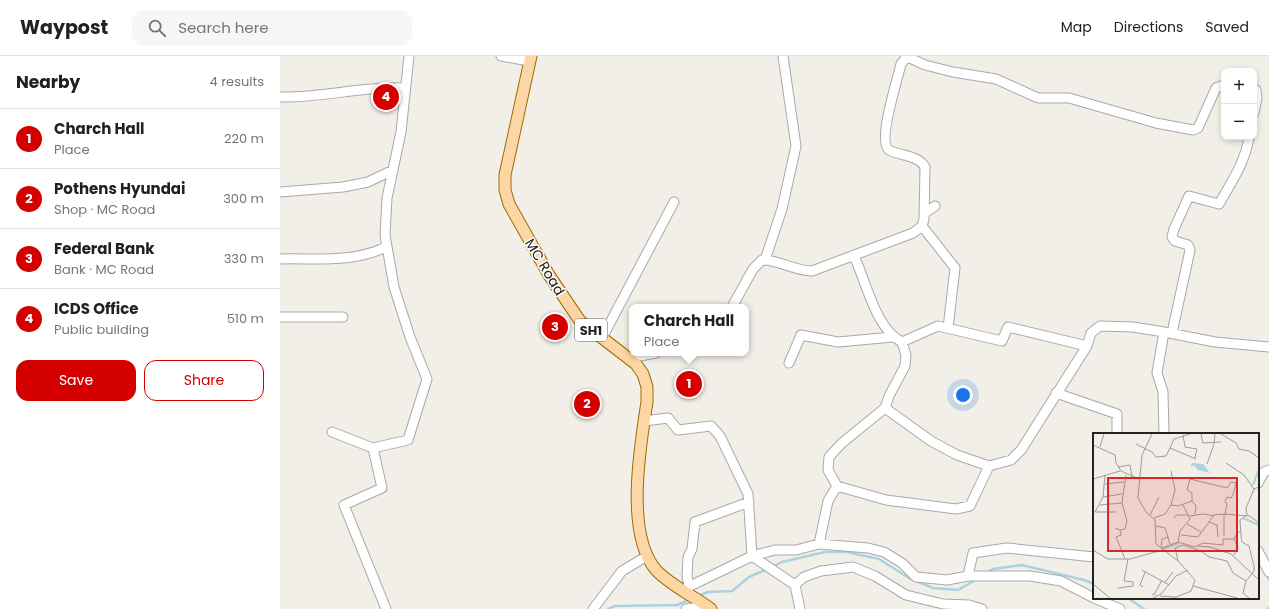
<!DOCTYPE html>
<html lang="en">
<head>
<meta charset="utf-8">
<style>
	:root { --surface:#fff; --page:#f6f6f6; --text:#202124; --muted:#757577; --line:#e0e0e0; --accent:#d40000 }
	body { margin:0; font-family:Poppins,sans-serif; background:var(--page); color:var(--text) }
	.controls { position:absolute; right:12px; top:12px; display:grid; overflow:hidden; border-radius:8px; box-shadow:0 2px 6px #0003 }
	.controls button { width:36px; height:36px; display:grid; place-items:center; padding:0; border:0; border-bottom:1px solid var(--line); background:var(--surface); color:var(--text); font:20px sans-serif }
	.you { position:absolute; left:683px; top:339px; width:14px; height:14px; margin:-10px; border:3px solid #fff; border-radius:50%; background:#1a73e8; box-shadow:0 0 0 6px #1a73e833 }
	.badge { display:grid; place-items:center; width:26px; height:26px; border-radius:50%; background:var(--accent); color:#fff; font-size:13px; font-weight:700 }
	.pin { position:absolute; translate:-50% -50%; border:2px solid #fff; box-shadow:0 1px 4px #0006 }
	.popup { position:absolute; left:349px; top:248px; width:120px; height:52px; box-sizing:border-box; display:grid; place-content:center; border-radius:8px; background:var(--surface); filter:drop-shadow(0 1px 3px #0005); font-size:13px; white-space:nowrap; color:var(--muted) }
	.popup b { font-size:15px; color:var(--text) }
	.popup::after { content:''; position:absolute; left:50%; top:100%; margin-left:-8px; border:8px solid transparent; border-top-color:var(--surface) }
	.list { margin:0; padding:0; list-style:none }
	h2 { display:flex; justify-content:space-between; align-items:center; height:52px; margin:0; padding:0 16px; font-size:17px }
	h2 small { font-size:13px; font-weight:400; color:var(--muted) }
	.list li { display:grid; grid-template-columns:26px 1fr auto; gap:12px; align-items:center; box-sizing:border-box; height:60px; padding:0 16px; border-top:1px solid var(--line) }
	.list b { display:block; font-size:15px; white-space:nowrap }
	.list p { margin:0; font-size:13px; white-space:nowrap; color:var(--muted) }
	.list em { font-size:13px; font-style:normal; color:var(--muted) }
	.actions { display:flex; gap:8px; padding:12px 16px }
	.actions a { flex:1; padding:9px 0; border:1px solid var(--accent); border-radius:12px; text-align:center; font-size:14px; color:var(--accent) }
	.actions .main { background:var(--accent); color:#fff }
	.icon { flex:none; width:22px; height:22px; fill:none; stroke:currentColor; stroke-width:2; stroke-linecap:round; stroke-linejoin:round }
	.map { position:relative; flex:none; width:989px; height:553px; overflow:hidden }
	header { display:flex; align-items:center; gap:24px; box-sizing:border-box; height:56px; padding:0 20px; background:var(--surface); border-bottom:1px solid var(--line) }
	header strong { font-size:19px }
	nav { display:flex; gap:22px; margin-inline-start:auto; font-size:14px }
	.search { width:280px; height:36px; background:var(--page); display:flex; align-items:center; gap:10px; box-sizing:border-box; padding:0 14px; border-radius:12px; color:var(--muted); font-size:15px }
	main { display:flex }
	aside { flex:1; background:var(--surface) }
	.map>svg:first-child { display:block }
</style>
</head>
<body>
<header>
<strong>Waypost</strong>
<div class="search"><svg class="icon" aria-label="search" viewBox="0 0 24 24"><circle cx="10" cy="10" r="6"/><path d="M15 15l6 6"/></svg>Search here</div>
<nav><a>Map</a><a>Directions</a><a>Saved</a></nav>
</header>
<main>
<aside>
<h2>Nearby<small>4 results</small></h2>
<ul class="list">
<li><span class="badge">1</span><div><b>Charch Hall</b><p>Place</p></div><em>220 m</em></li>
<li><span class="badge">2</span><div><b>Pothens Hyundai</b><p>Shop · MC Road</p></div><em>300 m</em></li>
<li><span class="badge">3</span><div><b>Federal Bank</b><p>Bank · MC Road</p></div><em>330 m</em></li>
<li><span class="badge">4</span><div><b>ICDS Office</b><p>Public building</p></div><em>510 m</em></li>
</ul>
<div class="actions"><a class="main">Save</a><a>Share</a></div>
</aside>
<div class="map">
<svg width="989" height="553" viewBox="0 0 989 553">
	<rect width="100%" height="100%" fill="#f2efe9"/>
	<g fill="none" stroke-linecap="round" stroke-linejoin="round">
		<path stroke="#aad3df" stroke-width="2.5" d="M492 511 502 506 545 496H567L599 503 629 522 653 532 678 534 697 523
			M706 517 713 513 742 509 804 524 814 528
			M987 517 989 524
			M418 540 428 536 452 535 469 521 487 513
			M848 542 864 553
			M328 553 335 550 397 549 409 544
			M988 553 989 552"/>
		<g stroke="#a9a9a9" stroke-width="11">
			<path id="minor" d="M221 0 249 5
				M974 33 976 34 977 42 974 57
				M0 41C42 42 83 30 125 32
				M0 136 63 131 88 126 113 114
				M645 157 655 150
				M642 170 675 212 668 272
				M0 203C36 202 73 207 106 191
				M485 204 502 153 516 90 503 0
				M452 251 473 213 482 204C497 203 514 215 532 215L633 177 642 170 644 163 645 111C638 99 620 100 609 94 597 86 618 22 621 8L625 3 630 2 645 9 673 16 716 23 758 42H789L876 67 913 74 918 72 936 32 944 29
				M0 261H63
				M892 277 910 194 908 189 895 185 892 181 894 173 909 140 939 148C952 125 965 107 969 81
				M322 282 394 146
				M622 286 658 270 722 285 728 271 807 290
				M349 302 376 297
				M509 307 521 279 558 286 613 281
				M776 337 837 358V378
				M605 352 651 385 677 399 709 410
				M364 365 388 362 398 374 431 370 440 380 468 438 472 500
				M52 376 93 392 102 432 64 449 106 553
				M884 378 883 336 877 317 884 276 935 286 989 291
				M93 392 128 384 147 323 130 281 114 231 105 179 107 142 121 76 129 0
				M978 427 984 416 989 414
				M557 430 606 444 676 453 690 450 709 410 731 404 741 394 807 290 811 277 820 270 853 271 884 276
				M539 488 548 445 557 430 548 414 549 401 562 387 605 352 609 340 625 310 626 299 622 286C596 274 586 225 574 200
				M978 495 989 516
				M472 500 515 529
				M688 520H750L781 525 814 542
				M409 530 407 520 408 501 412 493 415 466 469 446
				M402 534 472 500 495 494H516L539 488 588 492 604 496 622 507 636 521 667 524 688 520 693 497 727 492 814 501
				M814 542 840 553
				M313 553 342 515 367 500
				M406 553 419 551
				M520 553 515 529 524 521 541 515 573 511 595 520 626 539 663 548 689 549 702 553"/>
		</g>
		<g stroke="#a06b00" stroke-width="13">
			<path id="major" d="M251 0 225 119V134L229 148 269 219 300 265 356 308 363 318 367 331V346C360 391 345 478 376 514 391 530 414 540 431 553"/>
		</g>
		<use href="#minor" stroke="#fff" stroke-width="9"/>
		<use href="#major" stroke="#fcd6a4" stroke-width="11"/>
	</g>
	<g text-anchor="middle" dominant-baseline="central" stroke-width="3" stroke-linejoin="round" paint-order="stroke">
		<rect fill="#fff" stroke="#646464" stroke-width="1" x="295" y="263" width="32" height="22" rx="3"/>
		<g font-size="13" font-weight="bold" fill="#222">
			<text x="311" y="274">SH1</text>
		</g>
		<g font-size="14" fill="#222" stroke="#fff">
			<text transform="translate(265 211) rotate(59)">MC Road</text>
		</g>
	</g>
	<g transform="translate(813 377)">
		<rect width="166" height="166" fill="#f2efe9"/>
		<path d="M99 30 110 31 117 40 105 37 101 32 97 34Z" fill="#aad3df"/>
		<path fill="none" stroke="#aad3df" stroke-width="2" d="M160 52 166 36M150 85 166 92M70 116 86 110"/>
		<path fill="none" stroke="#9f9d99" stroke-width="1" d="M59 1 49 22 45 65 53 79 62 87 63 111 85 128 102 147 98 158 81 165M108 1 110 10 128 9M128 1 143 10 146 16 156 18 166 25M90 2 92 14 104 16 102 25M43 11 59 19 63 24 73 23 77 15 103 26M0 12 22 22 23 30 28 38 46 46M7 14 11 1M77 15 81 6 97 1M133 30 151 42 161 56M114 31 121 11 122 1M25 34 37 32 39 44M78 38 82 57 78 72M12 42 10 64 2 79H23M0 46 27 38M12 51 31 49M10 64 29 61M99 68 103 73 102 81M7 72 29 70M57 82 66 64M154 82 153 75 161 56 166 54M96 83 110 81 121 83M61 85 72 81 78 72 85 73 99 68V60L94 57 97 46 134 55 138 49 143 50 140 62 138 65 134 64 132 68 134 71 132 82M81 85 83 82H95M116 89 124 92 125 104M94 91 108 99M63 93 72 95 77 111M22 95 27 97 28 102 23 104 32 126M27 97 32 96 34 88 29 70 33 42M88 102 105 104 121 82 131 81M131 103V81L157 83 166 90M85 109 87 98 97 86 90 72M105 113 117 114 138 121 166 147M68 115 69 106 76 104M69 115 85 109 102 114 110 110 130 112V106H141L144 100 148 98M0 117 15 126H37L70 117M141 122 145 114 141 106M85 128 82 115 90 112 108 118 116 124 134 128 140 140 153 148 150 160 156 165M49 137 76 152M153 148 161 138V133L156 113 149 109 148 103 147 87 154 82M72 149 80 139M0 151 17 165M100 153 144 165M50 154 47 152 52 139M25 155 40 153V149L31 148 35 126M59 161 61 162 69 147M67 163 82 164M60 165 68 161 83 143 95 137"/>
		<path fill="#d62828" fill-opacity="0.15" stroke="#d62828" stroke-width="2" d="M15 45H144V118H15Z"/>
		<rect width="166" height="166" fill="none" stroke="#222" stroke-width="2"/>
	</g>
</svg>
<div class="controls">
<button>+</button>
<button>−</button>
</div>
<div class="you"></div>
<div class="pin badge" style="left:409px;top:328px">1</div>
<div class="popup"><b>Charch Hall</b>Place</div>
<div class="pin badge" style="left:307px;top:348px">2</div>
<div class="pin badge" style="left:275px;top:271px">3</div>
<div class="pin badge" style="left:106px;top:41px">4</div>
</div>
</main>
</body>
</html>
